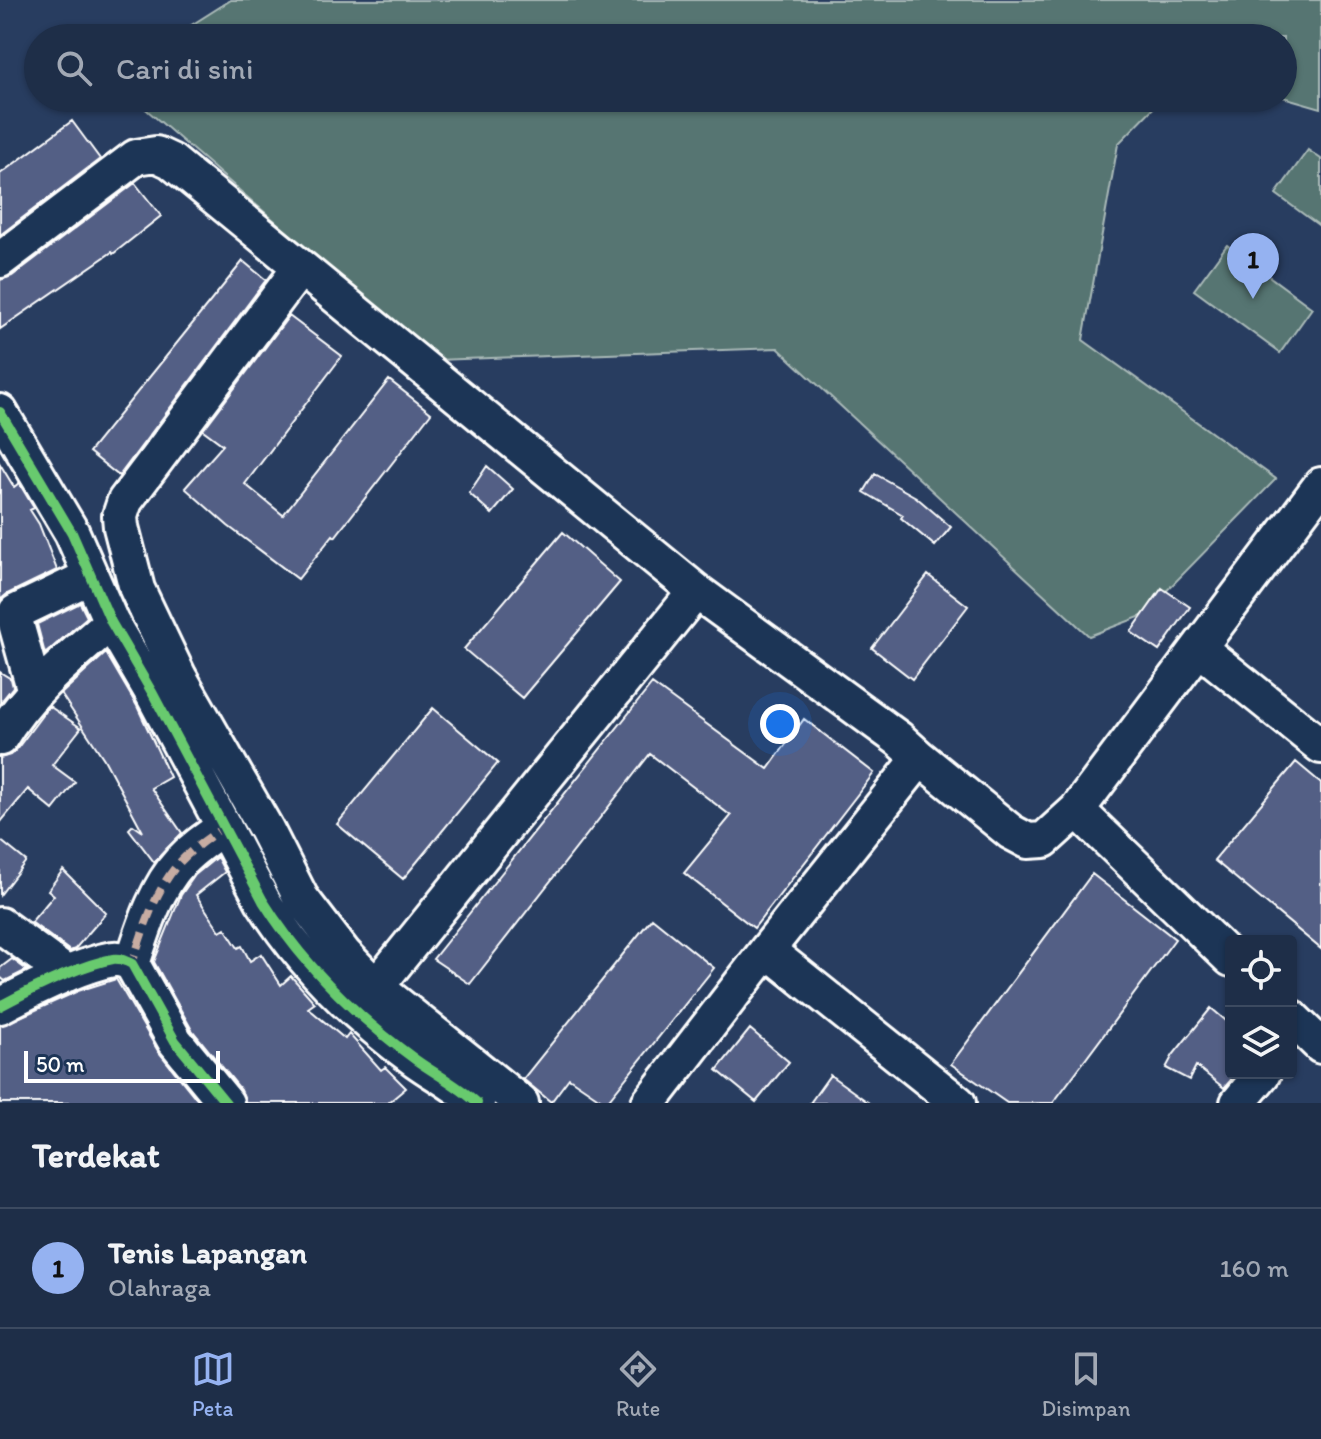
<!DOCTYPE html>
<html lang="id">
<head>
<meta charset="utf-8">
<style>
	:root { --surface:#1e2e48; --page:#26364f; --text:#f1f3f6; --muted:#a1a8b4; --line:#3c4a60; --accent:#95b2f1 }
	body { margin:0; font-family:Itim,sans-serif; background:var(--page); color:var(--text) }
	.controls { position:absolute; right:24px; bottom:24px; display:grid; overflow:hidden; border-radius:8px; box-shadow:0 2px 6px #0004 }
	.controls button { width:72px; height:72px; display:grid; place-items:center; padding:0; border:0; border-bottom:2px solid var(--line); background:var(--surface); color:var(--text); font:40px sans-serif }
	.scale { position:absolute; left:24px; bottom:20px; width:196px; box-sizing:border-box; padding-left:8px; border:4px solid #fff; border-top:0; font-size:22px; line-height:28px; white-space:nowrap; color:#fff; -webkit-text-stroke:6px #1d3557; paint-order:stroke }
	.you { position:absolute; left:780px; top:724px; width:28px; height:28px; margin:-20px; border:6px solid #fff; border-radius:50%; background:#1a73e8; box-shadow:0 0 0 12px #1a73e833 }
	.badge { display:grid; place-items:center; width:52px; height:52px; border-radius:50%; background:var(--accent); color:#111; font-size:26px; font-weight:700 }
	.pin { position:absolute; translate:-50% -66px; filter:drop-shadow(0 2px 4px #0008) }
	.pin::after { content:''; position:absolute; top:42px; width:28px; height:24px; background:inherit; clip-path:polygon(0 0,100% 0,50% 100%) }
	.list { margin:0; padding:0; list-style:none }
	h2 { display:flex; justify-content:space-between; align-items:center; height:104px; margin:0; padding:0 32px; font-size:34px }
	h2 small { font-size:26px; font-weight:400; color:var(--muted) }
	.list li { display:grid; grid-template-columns:52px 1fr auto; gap:24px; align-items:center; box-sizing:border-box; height:120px; padding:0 32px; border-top:2px solid var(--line) }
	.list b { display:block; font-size:30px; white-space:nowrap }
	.list p { margin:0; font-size:26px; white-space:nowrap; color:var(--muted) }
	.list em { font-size:26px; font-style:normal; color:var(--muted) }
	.icon { flex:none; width:44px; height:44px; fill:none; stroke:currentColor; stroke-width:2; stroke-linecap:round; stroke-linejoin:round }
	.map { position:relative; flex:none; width:1321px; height:1103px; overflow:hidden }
	.search { position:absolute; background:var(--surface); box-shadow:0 2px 6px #0004; left:24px; right:24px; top:24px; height:88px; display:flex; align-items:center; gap:20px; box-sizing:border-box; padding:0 28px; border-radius:44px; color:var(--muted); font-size:30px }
	.sheet { height:224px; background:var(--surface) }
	nav { display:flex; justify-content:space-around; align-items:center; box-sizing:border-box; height:112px; border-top:2px solid var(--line); background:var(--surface); font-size:22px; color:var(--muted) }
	nav a { display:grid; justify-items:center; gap:4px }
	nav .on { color:var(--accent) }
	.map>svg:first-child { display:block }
</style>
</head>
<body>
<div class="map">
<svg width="1321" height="1103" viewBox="0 0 1321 1103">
	<rect width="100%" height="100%" fill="#283d60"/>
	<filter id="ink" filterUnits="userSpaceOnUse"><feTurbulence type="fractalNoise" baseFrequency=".0125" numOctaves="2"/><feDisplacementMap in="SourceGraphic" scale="16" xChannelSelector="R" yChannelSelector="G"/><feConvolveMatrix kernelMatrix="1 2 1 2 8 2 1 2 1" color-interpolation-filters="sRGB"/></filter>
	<g filter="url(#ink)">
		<path fill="#567472" stroke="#aabab8" stroke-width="2" d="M231 0H1321V108L1283 97V38H171Z
			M133 98H1163L1118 144 1083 340 1276 479 1142 616 1089 636 778 348 435 360Z
			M1308 150 1321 159V227L1276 194Z
			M1227 245 1312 308 1280 353 1194 290Z"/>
		<path fill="#535e85" stroke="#fff" stroke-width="2" d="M72 121 100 159 0 235V174Z
			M135 183 161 216 113 254 112 252 0 329V280L12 276Z
			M243 261 266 280 119 476 89 452Z
			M289 316 342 356 245 484 283 515 389 380 431 413 335 537 333 535 298 579 228 526 185 488 223 445 203 430Z
			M0 464 14 487 19 483 34 508 30 510 39 524 57 570 7 594 0 600Z
			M487 466 513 489 492 514 469 493Z
			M875 474 916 497 951 527 935 546 901 518 903 515 864 492Z
			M563 532 620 582 522 698 464 649Z
			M928 575 968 606 912 679 872 648Z
			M1162 588 1190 607 1159 651 1131 632Z
			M80 603 87 617 45 654 37 624Z
			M106 653 137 706 170 777 151 788 182 833 154 862 129 829 133 825 143 832 104 759 61 694Z
			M0 672 11 679 13 687 0 703Z
			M652 684 768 769 804 719 874 773 754 928 684 873 731 816 650 754 470 984 433 959Z
			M49 706 81 728 52 765 75 782 53 810 28 789 0 823V758L10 755 16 750Z
			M433 708 498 763 403 879 337 824Z
			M1296 762 1321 783V949L1214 860Z
			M0 840 26 861 0 895Z
			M217 857 225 872 196 895 220 931 225 928 238 948 242 946 250 961 261 954 281 985 291 976 315 1003 308 1008 345 1039 349 1034 381 1070 385 1067 406 1088 388 1103H246L241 1090 192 1030 154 962 181 895 195 875Z
			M63 870 106 913 75 949 70 951 31 922 54 895 48 890Z
			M1092 874 1175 939 1053 1103H1007L951 1064Z
			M652 918 714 968 606 1103 569 1078 551 1102 523 1079Z
			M12 959 27 970 5 981 0 977V968Z
			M116 979 158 1051 200 1103H0V1026L78 991Z
			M1211 1008 1231 1025V1080L1224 1088 1196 1066 1189 1080 1166 1068 1173 1055Z
			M750 1029 789 1062 756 1102 717 1070Z
			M830 1075 869 1103H810Z"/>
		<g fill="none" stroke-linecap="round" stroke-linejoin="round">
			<g stroke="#fff" stroke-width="40">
				<path id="minor" d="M0 260 136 157 156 154 171 161 696 591 899 739 920 758 767 950 649 1103
					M300 268 125 501 120 516 121 527 137 589 179 677 266 829 301 898 344 954 376 987 521 1103
					M0 412 72 533 111 622 153 694 263 901C302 964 357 1017 416 1060 437 1075 458 1085 477 1103
					M1199 648 1321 746
					M35 692 15 620 16 612 91 576
					M0 738C28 691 71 657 111 622
					M920 758 1011 832 1028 841 1044 840 1077 810 1321 485
					M1077 810 1231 959
					M0 925 67 974
					M767 950 958 1103
					M132 964C143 931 155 889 180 862 193 848 208 838 224 827
					M376 987 696 591
					M0 1006C30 990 80 965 113 959 120 958 126 961 132 964L175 1041 226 1103
					M1291 1017 1321 1046
					M1238 1103 1263 1073"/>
			</g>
			<use href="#minor" stroke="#1d3557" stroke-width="34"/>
			<path stroke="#c7aca2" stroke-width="8" stroke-dasharray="16 8" stroke-linecap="butt" d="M126 961 132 964C143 931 155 889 180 862 193 848 208 838 224 827"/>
			<g stroke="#1d3557" stroke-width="15">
				<path id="cycleway" d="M0 412 72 533 111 622 153 694 263 901C302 964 357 1017 416 1060 437 1075 458 1085 477 1103
					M0 1006C30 990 80 965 113 959 120 958 126 961 132 964L175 1041 226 1103"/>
			</g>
			<use href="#cycleway" stroke="#67ca6e" stroke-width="10"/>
		</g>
	</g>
</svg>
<div class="controls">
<button><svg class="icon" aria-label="locate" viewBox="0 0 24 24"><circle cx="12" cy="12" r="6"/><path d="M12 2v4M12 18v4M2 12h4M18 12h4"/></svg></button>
<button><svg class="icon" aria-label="layers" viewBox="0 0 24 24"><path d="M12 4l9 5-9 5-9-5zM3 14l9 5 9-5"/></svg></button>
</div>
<div class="scale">50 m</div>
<div class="you"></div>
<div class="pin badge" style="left:1253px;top:299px">1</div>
<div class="search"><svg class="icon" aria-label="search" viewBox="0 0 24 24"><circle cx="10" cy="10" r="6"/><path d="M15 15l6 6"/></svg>Cari di sini</div>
</div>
<section class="sheet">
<h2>Terdekat<small></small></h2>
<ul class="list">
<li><span class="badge">1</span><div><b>Tenis Lapangan</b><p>Olahraga</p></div><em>160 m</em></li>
</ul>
</section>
<nav>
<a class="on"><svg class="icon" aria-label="map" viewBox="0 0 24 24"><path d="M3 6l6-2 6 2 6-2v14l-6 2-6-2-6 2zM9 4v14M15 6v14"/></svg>Peta</a>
<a><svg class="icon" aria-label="directions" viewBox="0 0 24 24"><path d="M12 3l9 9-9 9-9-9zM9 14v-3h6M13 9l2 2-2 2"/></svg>Rute</a>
<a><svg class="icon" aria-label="saved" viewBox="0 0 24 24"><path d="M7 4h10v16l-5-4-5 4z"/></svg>Disimpan</a>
</nav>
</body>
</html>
